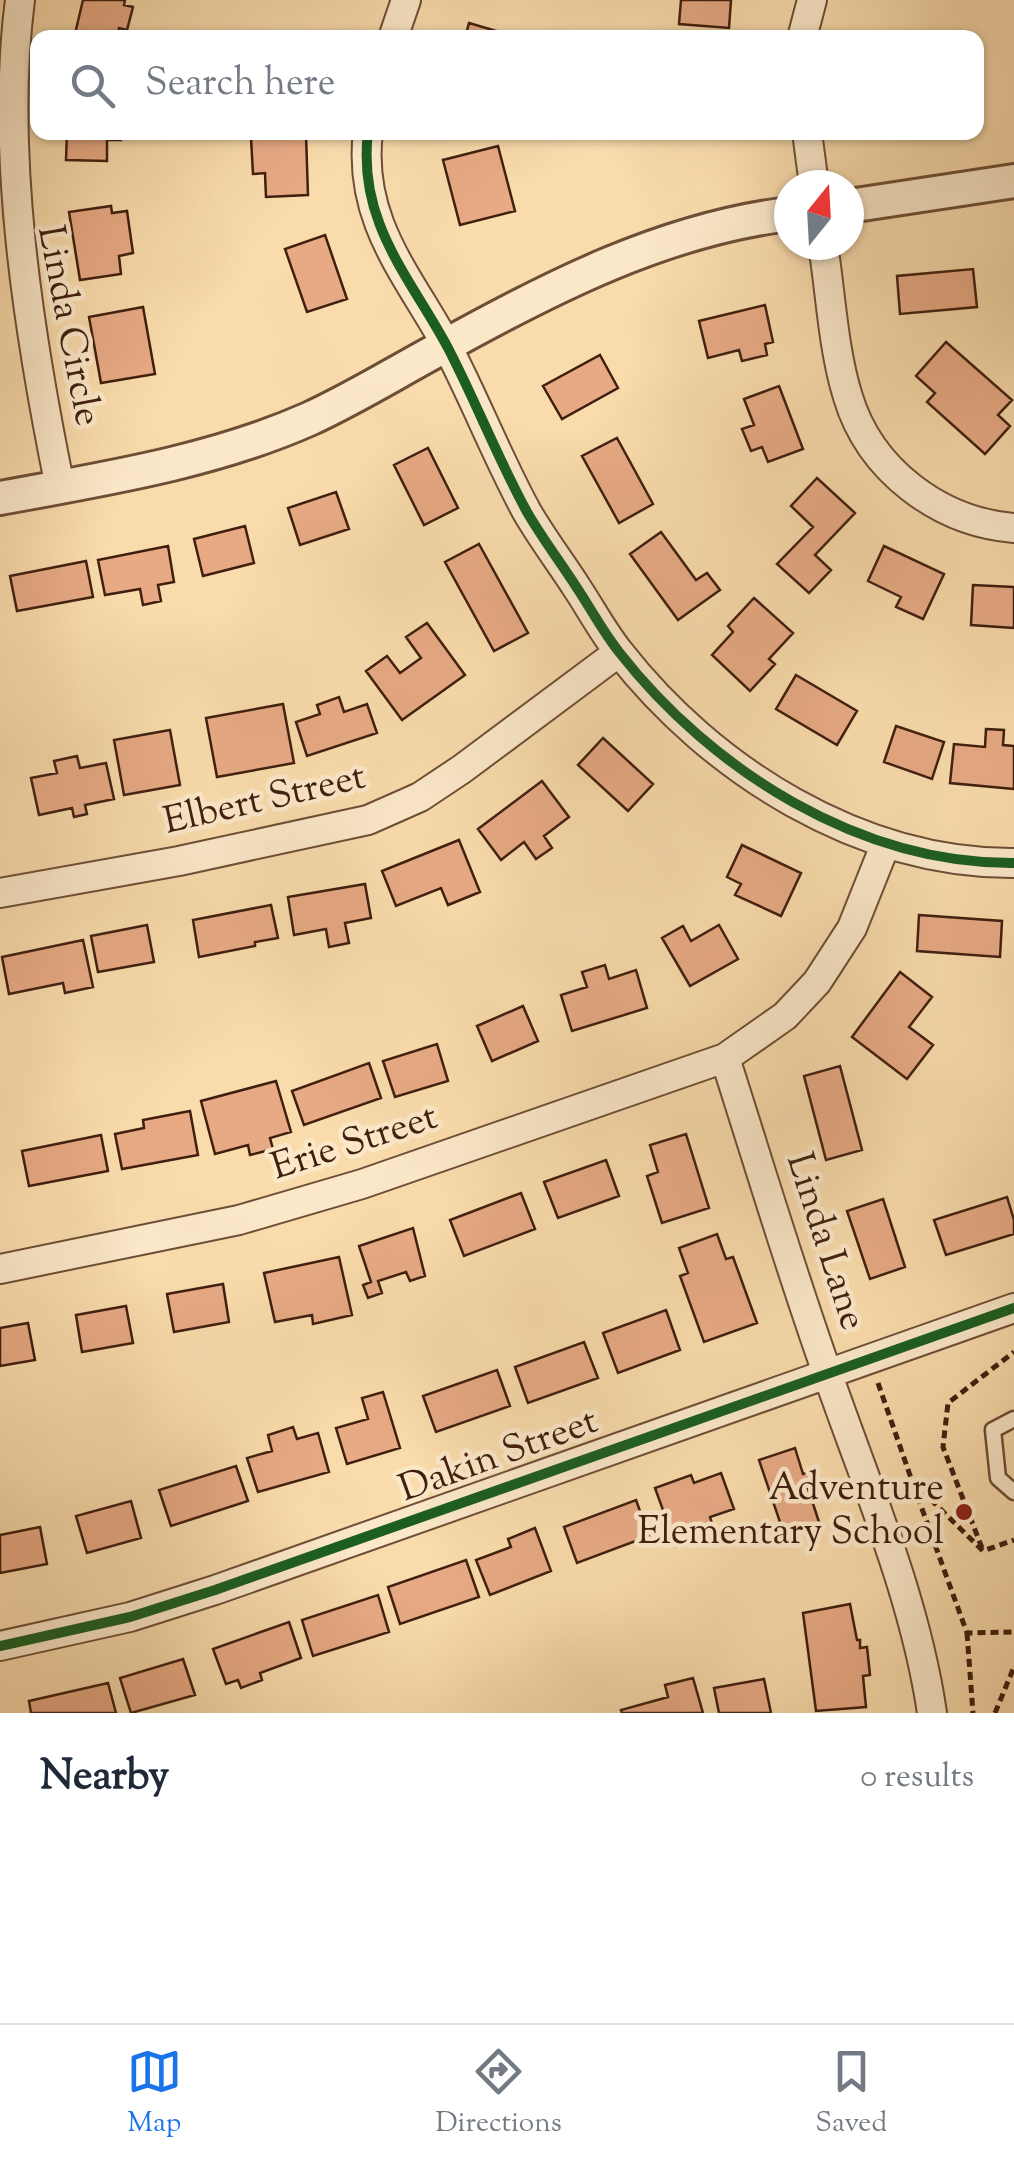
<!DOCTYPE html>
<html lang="en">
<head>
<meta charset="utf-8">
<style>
	:root { --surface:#fff; --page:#f2f2f3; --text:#1f2937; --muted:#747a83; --line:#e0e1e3; --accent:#1a73e8 }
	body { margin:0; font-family:"Sorts Mill Goudy",serif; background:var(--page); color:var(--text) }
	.compass { position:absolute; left:774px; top:170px; width:90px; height:90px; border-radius:50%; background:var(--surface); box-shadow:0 2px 8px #0004; rotate:18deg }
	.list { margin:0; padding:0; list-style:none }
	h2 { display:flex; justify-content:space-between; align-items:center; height:130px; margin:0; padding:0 40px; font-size:42px }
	h2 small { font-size:32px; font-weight:400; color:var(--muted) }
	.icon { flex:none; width:55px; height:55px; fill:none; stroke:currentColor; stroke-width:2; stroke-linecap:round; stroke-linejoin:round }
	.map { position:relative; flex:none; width:1014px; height:1713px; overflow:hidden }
	.search { position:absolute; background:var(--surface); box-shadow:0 2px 8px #0004; left:30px; right:30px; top:30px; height:110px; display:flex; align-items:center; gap:25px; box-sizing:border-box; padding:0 35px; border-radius:20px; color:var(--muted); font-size:38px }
	.sheet { height:310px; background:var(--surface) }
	nav { display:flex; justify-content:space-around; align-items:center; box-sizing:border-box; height:140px; border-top:2px solid var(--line); background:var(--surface); font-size:28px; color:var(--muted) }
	nav a { display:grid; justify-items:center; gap:5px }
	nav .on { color:var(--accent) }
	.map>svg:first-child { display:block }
</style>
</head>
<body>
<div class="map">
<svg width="1014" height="1713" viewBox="0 0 1014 1713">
	<rect width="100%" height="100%" fill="#f9dbac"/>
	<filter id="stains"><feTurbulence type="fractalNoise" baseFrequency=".002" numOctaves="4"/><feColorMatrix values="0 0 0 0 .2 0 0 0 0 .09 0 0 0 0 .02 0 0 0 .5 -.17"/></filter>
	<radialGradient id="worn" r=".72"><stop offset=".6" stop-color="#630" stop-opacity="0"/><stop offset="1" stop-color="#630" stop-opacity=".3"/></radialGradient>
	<path fill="#e7aa85" stroke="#401f0f" stroke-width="2.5" d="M83 0H125L124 5 133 7 127 30 119 28 116 38H74Z
		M681 0H731L729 28 679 24Z
		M469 23 500 32 498 38H465Z
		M67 132H122L121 140H107V161L66 160Z
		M306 135 308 195 266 197 265 173 253 174 251 138Z
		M498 146 515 211 460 225 443 160Z
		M111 206 112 213 127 211 133 253 119 256 121 274 80 280 69 212Z
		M325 235 347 299 307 312 285 249Z
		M973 269 977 307 900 314 897 276Z
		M765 305 773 342 765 344 767 355 742 361 739 350 708 358 699 321Z
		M143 307 155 374 101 383 89 317Z
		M946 342 1012 400 998 415 1010 426 985 454 927 402 935 393 916 376Z
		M600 355 618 388 562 419 543 386Z
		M779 386 803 449 768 462 762 447 751 451 742 429 754 425 744 399Z
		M617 438 653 504 619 523 582 456Z
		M428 448 458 508 424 525 394 465Z
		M817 478 855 513 815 555 831 570 809 593 777 564 813 527 791 506Z
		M336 492 349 529 300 545 288 508Z
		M245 526 254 563 203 576 194 539Z
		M661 532 696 580 707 573 720 590 678 620 630 554Z
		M479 544 528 633 494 651 445 562Z
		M168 546 174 582 158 585 161 601 143 605 140 589 105 595 98 560Z
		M884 546 944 574 923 619 896 607 901 597 868 581Z
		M86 561 93 597 17 611 10 576Z
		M973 585 1014 587V628L971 625Z
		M754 598 793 633 769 659 775 664 750 691 712 655 733 632 728 626Z
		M427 623 465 675 402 720 366 671 387 656 400 673 421 658 406 637Z
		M796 675 857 711 837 745 776 709Z
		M339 697 344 712 367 704 377 733 307 756 296 722 320 714 317 705Z
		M283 704 294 763 217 777 206 718Z
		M896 726 944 742 932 779 884 762Z
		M986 729 1004 730 1003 745 1014 746V789L950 783 954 744 985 747Z
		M170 730 180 785 124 795 114 740Z
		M603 738 653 784 628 811 578 765Z
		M77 756 80 768 106 763 114 799 85 805 87 814 74 817 72 808 39 815 31 778 57 773 54 761Z
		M542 781 569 817 544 836 552 848 536 859 524 842 501 860 478 829Z
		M459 840 480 892 448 905 441 888 396 906 382 871Z
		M742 845 801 873 781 916 735 895 741 884 727 877Z
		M365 884 371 918 345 923 349 943 329 947 326 929 294 935 288 897Z
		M271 905 278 938 255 942V946L199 957 193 920Z
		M919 915 1002 921 1000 957 917 951Z
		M147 925 154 962 98 972 91 936Z
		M719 925 738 959 690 986 662 938 683 926 691 941Z
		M83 940 93 987 65 993 63 983 9 994 2 957Z
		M605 965 609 979 636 970 647 1008 572 1031 561 995 587 987 582 972Z
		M900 972 932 997 909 1027 933 1045 907 1079 852 1037Z
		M523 1006 538 1041 492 1061 477 1026Z
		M437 1044 448 1081 395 1097 383 1061Z
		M369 1063 381 1098 304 1125 292 1091Z
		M840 1066 862 1150 826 1160 804 1076Z
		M276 1081 291 1132 270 1138 273 1149 250 1155 248 1145 215 1154 201 1101Z
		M190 1111 198 1155 122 1169 115 1134 144 1128 143 1120Z
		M686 1134 709 1208 662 1223 647 1176 658 1172 650 1145Z
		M101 1135 108 1171 29 1186 22 1151Z
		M606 1160 619 1196 558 1218 544 1182Z
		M521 1193 535 1229 464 1256 450 1220Z
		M1007 1197 1014 1220V1234L946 1255 934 1220Z
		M883 1199 905 1267 870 1279 847 1211Z
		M413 1228 425 1276 410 1281 406 1272 378 1281 382 1293 368 1298 363 1285 371 1282 359 1246Z
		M717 1234 726 1259 733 1257 757 1323 704 1342 680 1276 688 1273 679 1248Z
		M339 1257 352 1315 313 1324 312 1315 275 1322 264 1273Z
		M223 1284 229 1322 174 1332 167 1294Z
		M126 1306 133 1343 82 1352 76 1315Z
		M666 1310 680 1350 618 1373 603 1333Z
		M28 1323 35 1360 0 1366V1328Z
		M584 1342 598 1378 528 1403 515 1367Z
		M497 1370 510 1406 436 1432 423 1396Z
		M383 1392 400 1448 347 1464 336 1428 368 1419 362 1398Z
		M293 1427 297 1439 318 1433 329 1472 258 1492 247 1458 272 1451 268 1435Z
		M795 1448 803 1474 809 1472 813 1483 807 1485 819 1522 784 1534 759 1460Z
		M236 1466 248 1501 171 1526 159 1490Z
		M721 1473 734 1509 710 1517 715 1533 676 1546 655 1488 691 1475 694 1483Z
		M636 1500 649 1536 577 1563 564 1527Z
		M131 1501 141 1538 87 1553 76 1516Z
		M40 1527 47 1564 0 1573V1535Z
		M535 1528 551 1571 490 1595 476 1560 511 1547 508 1539Z
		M466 1560 479 1597 400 1624 388 1587Z
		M378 1595 389 1632 313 1656 302 1620Z
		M850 1604 857 1640H860V1648L867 1647 870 1675 863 1676 866 1707 816 1711 803 1613Z
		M289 1622 301 1658 260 1673 262 1680 241 1688 238 1680 226 1684 213 1649Z
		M183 1659 195 1695 131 1713 120 1678Z
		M693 1678 703 1713H622L621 1710 668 1697 665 1685Z
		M764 1679 771 1713H719L714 1688Z
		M108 1683 116 1713H31L29 1701Z"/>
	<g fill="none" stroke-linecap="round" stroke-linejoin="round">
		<g stroke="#6e4e36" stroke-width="19">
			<path id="service" d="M1014 1419 993 1430 998 1478 1014 1492"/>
		</g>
		<g stroke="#6e4e36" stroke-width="32">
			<path id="minor" d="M20 0C0 153 29 335 60 487
				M393 38 406 0
				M802 38 812 0
				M368 132C357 222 410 277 448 348 476 402 498 459 527 512 542 538 561 563 577 588 591 609 603 632 619 652 712 771 860 864 1014 863
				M807 132 814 185
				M823 245C831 295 833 349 848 397 870 470 939 522 1014 528
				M0 893 179 861 368 820 420 797 462 769 619 652
				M725 1058C759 1164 791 1272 829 1378 867 1487 915 1597 932 1713
				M0 1269 239 1220 362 1184 725 1058 785 1016 817 982 852 928 886 843
				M0 1646 130 1617 215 1590 1014 1308"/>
		</g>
		<g stroke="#6e4e36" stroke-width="38">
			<path id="tertiary" d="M849 206 1014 181
				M0 498C103 479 212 462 309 419 355 398 398 371 443 347 551 287 665 229 789 214"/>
		</g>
		<path stroke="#401f0f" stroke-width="5" stroke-dasharray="8 5" stroke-linecap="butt" d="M878 1383 912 1481 983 1551 1014 1540
			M913 1484 967 1633 1014 1632
			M982 1548 943 1447 948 1403 1014 1352
			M967 1633 973 1713
			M995 1713 1014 1667"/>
		<use href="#service" stroke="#fbe8c9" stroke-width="14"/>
		<use href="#minor" stroke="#fbe8c9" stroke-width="28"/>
		<use href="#tertiary" stroke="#fbe8c9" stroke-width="32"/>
		<g stroke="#fbe8c9" stroke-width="16">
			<path id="cycleway" d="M368 132C357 222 410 277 448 348 476 402 498 459 527 512 542 538 561 563 577 588 591 609 603 632 619 652 712 771 860 864 1014 863
				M0 1646 130 1617 215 1590 1014 1308"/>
		</g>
		<use href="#cycleway" stroke="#1b5e20" stroke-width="10"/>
	</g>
	<circle fill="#8f2418" stroke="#fbe8c9" stroke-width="4" cx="964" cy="1512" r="10"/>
	<g text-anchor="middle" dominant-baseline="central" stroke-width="9" stroke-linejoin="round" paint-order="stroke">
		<g font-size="38" fill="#401f0f" stroke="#fbe8c9">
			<text transform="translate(67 326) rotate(79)">Linda Circle</text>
			<text transform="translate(265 801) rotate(-13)">Elbert Street</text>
			<text transform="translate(355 1144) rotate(-18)">Erie Street</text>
			<text transform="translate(824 1242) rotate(72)">Linda Lane</text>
			<text transform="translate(499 1457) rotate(-20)">Dakin Street</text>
		</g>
		<g font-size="38" fill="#401f0f" stroke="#fbe8c9" text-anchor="end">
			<text x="944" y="1490">Adventure<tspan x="944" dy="44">Elementary School</tspan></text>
		</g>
	</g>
	<rect width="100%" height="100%" filter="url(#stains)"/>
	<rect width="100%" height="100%" fill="url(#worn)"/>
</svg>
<svg class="compass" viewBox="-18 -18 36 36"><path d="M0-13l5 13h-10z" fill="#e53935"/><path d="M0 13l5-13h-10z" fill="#747a83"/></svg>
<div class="search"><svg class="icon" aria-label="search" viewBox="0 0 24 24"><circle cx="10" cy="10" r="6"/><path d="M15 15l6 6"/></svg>Search here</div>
</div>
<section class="sheet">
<h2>Nearby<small>0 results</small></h2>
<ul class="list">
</ul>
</section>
<nav>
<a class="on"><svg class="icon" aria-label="map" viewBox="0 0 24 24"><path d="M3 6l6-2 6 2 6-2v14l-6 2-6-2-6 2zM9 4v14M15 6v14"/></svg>Map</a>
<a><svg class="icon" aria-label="directions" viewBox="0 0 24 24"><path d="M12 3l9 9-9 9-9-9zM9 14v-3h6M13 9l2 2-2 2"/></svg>Directions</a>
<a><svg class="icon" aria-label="saved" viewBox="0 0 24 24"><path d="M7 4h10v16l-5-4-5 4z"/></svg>Saved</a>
</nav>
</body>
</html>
